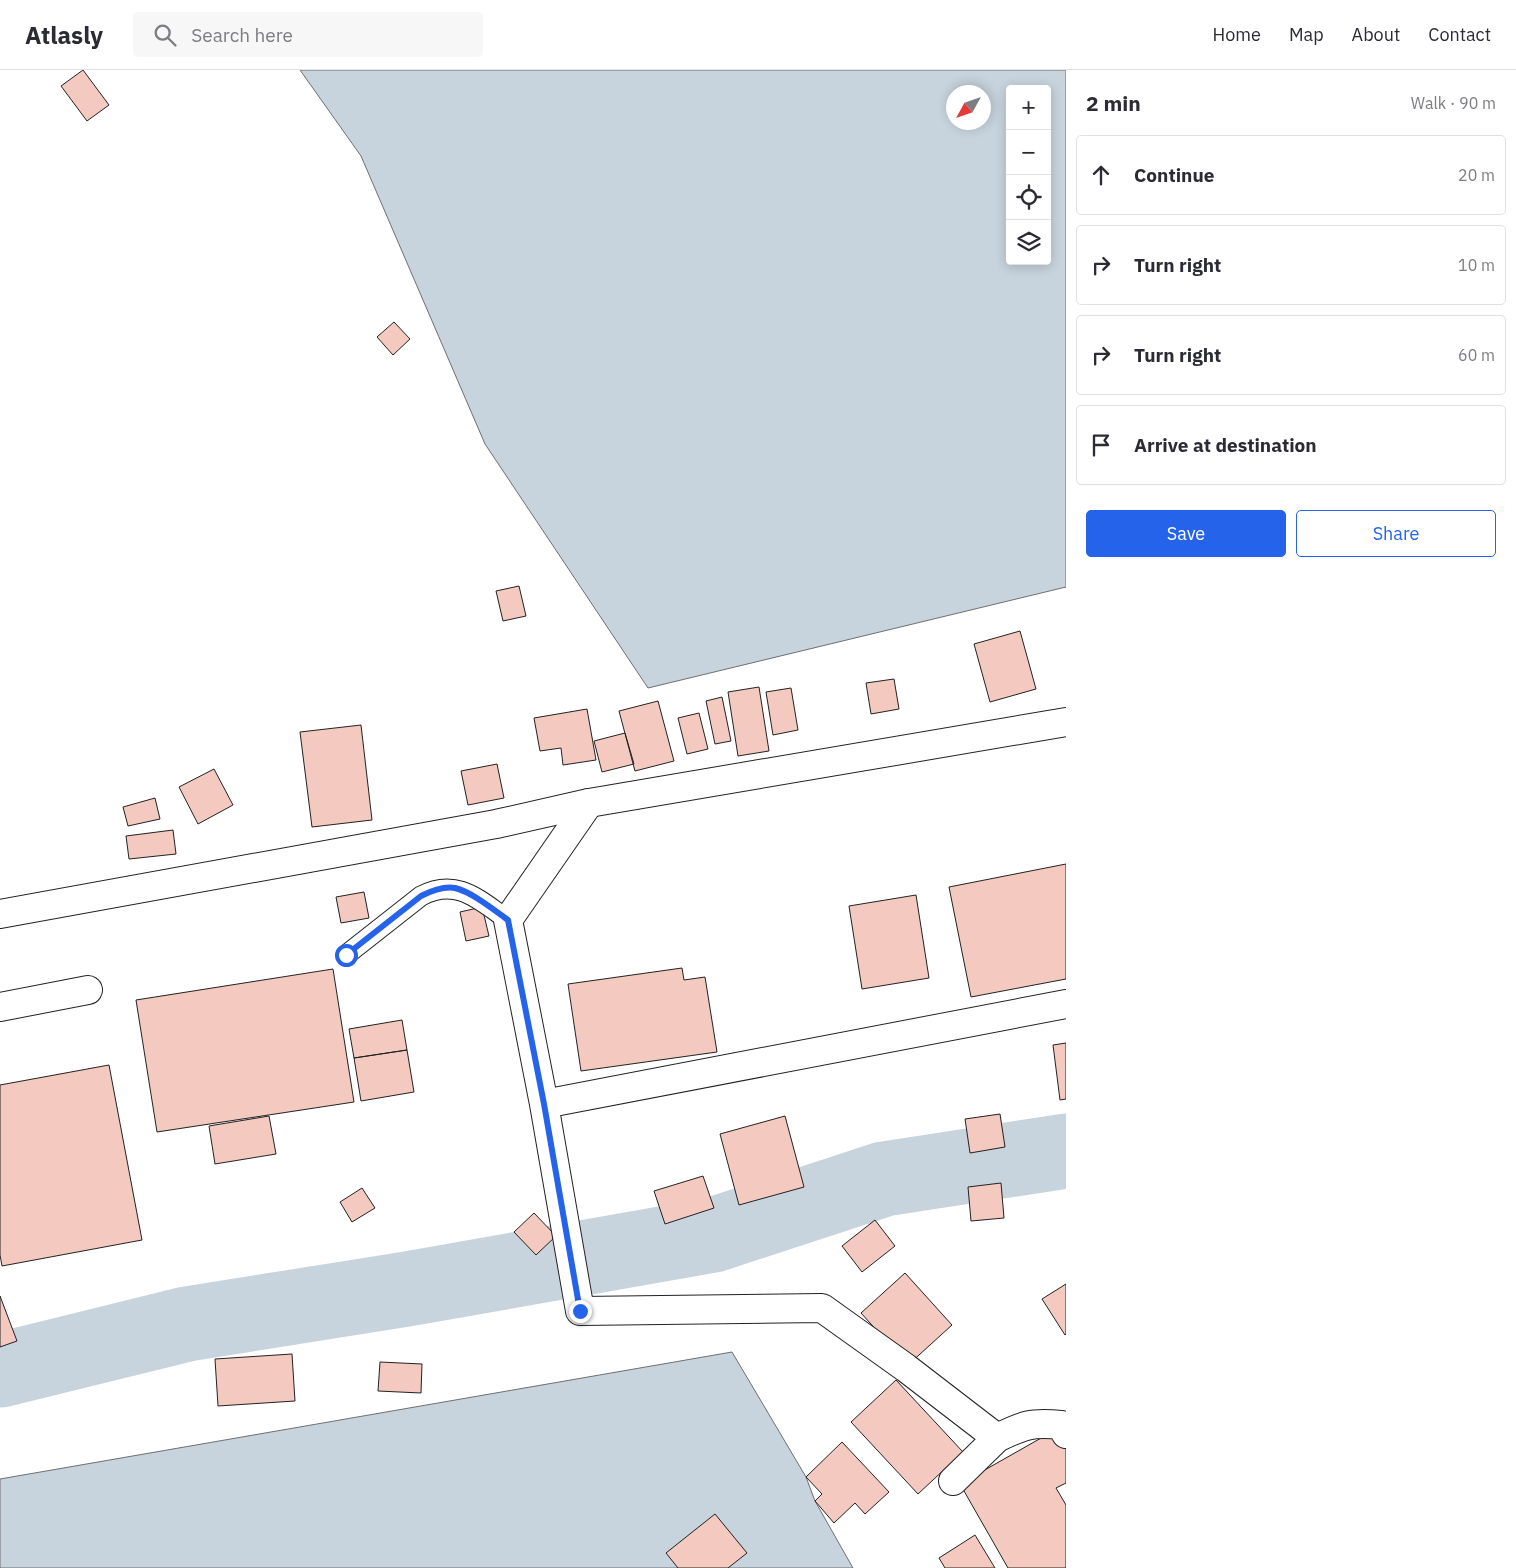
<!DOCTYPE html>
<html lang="en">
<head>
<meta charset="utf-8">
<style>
	:root { --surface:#fff; --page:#f7f7f7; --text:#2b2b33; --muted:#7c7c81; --line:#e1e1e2; --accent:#2563eb }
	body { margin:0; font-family:"IBM Plex Sans",sans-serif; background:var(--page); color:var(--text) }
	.controls { position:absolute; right:15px; top:15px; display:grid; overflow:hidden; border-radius:5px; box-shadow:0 2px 12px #0003 }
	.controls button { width:45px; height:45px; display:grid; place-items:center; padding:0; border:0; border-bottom:1px solid var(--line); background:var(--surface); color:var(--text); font:25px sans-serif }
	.compass { position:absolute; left:946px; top:15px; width:45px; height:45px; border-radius:50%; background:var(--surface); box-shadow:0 2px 12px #0003; rotate:230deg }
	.stop { position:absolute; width:15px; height:15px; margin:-11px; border:4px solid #2563eb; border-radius:50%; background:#fff }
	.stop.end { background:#2563eb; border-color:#fff; box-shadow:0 1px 5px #0008 }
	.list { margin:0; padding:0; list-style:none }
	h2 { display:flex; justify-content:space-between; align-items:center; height:65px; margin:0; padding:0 20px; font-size:21px }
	h2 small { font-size:16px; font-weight:400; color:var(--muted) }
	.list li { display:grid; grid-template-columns:32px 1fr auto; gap:15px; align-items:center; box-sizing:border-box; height:80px; margin:0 10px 10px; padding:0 10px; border:1px solid var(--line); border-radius:5px }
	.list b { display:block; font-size:19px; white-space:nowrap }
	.list em { font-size:16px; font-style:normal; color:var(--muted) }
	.actions { display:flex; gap:10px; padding:15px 20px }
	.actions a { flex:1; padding:11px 0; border:1px solid var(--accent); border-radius:5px; text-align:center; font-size:18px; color:var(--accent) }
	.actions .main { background:var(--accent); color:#fff }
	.icon { flex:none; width:28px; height:28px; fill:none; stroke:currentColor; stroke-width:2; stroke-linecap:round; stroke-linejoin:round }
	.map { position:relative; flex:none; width:1066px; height:1498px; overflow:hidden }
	header { display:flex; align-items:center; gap:30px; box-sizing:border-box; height:70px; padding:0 25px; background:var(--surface); border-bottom:1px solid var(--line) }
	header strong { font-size:24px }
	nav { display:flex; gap:28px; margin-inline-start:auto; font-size:18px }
	.search { width:350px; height:45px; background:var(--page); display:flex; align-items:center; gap:12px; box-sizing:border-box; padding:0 18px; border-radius:5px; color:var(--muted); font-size:19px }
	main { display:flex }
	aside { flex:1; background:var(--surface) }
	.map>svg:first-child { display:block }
</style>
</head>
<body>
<header>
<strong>Atlasly</strong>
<div class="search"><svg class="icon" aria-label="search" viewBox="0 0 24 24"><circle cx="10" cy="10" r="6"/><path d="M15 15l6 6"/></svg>Search here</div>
<nav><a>Home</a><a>Map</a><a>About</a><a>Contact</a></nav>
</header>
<main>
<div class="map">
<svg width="1066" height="1498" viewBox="0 0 1066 1498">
	<rect width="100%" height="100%" fill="#fff"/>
	<path fill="#c7d3dd" stroke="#6f6f6f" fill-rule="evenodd" d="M300 0H1066V517L648 618 485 374 361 86ZM1010 19H1047V191H1010ZM954 22H984V52H954Z
		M732 1282 806 1407 815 1431 853 1498H0V1409Z"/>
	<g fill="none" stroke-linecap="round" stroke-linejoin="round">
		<path stroke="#c7d3dd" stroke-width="75" d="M0 1300 187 1254 407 1219 713 1165 884 1109 1066 1081"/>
	</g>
	<path fill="#f3c9c0" stroke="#222" d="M83 0 109 35 87 51 61 16Z
		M394 252 410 269 393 285 377 267Z
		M519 516 526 546 503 551 496 521Z
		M1020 561 1036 619 990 632 974 574Z
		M894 609 899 639 871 644 866 613Z
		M759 617 769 681 738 686 728 622Z
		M791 618 798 660 773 665 766 622Z
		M722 627 731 671 715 674 706 631Z
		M658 631 674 691 635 701 619 641Z
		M587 639 596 690 563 695 561 678 540 681 534 648Z
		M699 643 708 679 687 684 678 648Z
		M361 655 372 750 312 757 300 662Z
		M625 663 634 694 602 702 594 671Z
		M497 694 504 728 468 735 461 701Z
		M214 699 233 735 198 754 179 717Z
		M155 728 160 749 128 756 123 737Z
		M173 760 176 784 129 789 126 766Z
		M1066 794V909L971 927 949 817Z
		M364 822 369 848 341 853 336 827Z
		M916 825 929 908 862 919 849 836Z
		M482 837 489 866 466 871 460 842Z
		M682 898 684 910 705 907 717 982 581 1001 568 914Z
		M333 899 354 1032 157 1062 136 930Z
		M402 950 407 980 354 988 349 959Z
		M1066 973V1029L1060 1030 1053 975Z
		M407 980 414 1022 361 1031 354 988Z
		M109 995 142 1170 2 1196 0 1185V1015Z
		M1000 1044 1005 1077 970 1083 965 1049Z
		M269 1046 276 1084 215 1094 209 1056Z
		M785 1046 804 1117 739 1135 720 1064Z
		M703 1106 714 1138 665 1154 654 1121Z
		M1001 1113 1004 1148 971 1151 968 1117Z
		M362 1118 375 1138 352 1152 340 1132Z
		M534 1143 556 1166 536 1185 514 1162Z
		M875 1150 895 1176 862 1202 842 1176Z
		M905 1203 952 1255 908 1295 861 1243Z
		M1066 1214V1264L1065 1265 1042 1229Z
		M0 1226 17 1271 0 1277Z
		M292 1284 295 1331 218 1336 215 1289Z
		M380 1292 422 1294 421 1323 378 1321Z
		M896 1310 963 1382 918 1424 851 1352Z
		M1057 1359 1066 1374V1413L1056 1418 1066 1435V1498H1008L960 1414Z
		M842 1372 889 1422 865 1444 855 1433 834 1453 815 1431 822 1424 806 1407Z
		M715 1444 747 1483 728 1498H678L666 1483Z
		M975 1465 995 1498H945L939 1488Z"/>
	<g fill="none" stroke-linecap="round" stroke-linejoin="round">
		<g stroke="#222" stroke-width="21">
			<path id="service" d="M346 885 421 826C457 807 479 830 508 850"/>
		</g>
		<g stroke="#222" stroke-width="30">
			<path id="minor" d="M589 733 508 850 544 1034 580 1241 822 1238 906 1298 997 1368 953 1411
				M0 937 88 920
				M544 1034 1066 934
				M997 1368C1024 1355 1031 1352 1061 1355L1066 1364"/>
		</g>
		<g stroke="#222" stroke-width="30">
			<path id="tertiary" d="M0 844 496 754 589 733 1066 652"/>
		</g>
		<use href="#service" stroke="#fff" stroke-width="19"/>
		<use href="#minor" stroke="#fff" stroke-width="28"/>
		<use href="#tertiary" stroke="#fff" stroke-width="28"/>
	</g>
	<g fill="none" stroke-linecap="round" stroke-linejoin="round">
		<path stroke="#2563eb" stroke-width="6" d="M346 885 421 826C431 821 443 816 455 818 472 822 494 840 508 850L544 1034 580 1241"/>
	</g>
</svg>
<div class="controls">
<button>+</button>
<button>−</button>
<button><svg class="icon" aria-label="locate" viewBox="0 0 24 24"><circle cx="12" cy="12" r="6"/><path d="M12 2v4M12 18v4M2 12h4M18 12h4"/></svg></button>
<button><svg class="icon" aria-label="layers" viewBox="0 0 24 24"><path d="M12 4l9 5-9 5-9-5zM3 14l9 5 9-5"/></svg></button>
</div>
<svg class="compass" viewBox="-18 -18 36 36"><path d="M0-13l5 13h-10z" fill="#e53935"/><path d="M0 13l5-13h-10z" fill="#7c7c81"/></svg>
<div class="stop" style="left:346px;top:885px"></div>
<div class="stop end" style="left:580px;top:1241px"></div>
</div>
<aside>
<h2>2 min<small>Walk · 90 m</small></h2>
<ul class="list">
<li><svg class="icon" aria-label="ahead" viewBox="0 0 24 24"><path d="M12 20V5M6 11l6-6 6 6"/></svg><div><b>Continue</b></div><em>20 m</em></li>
<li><svg class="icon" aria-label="right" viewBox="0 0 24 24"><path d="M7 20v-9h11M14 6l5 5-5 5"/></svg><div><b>Turn right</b></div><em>10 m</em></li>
<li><svg class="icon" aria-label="right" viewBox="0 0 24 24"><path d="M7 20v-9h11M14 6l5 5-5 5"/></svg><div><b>Turn right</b></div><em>60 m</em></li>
<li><svg class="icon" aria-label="arrive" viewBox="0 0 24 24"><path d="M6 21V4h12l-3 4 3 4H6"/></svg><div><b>Arrive at destination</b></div></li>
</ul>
<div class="actions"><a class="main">Save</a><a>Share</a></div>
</aside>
</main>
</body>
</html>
